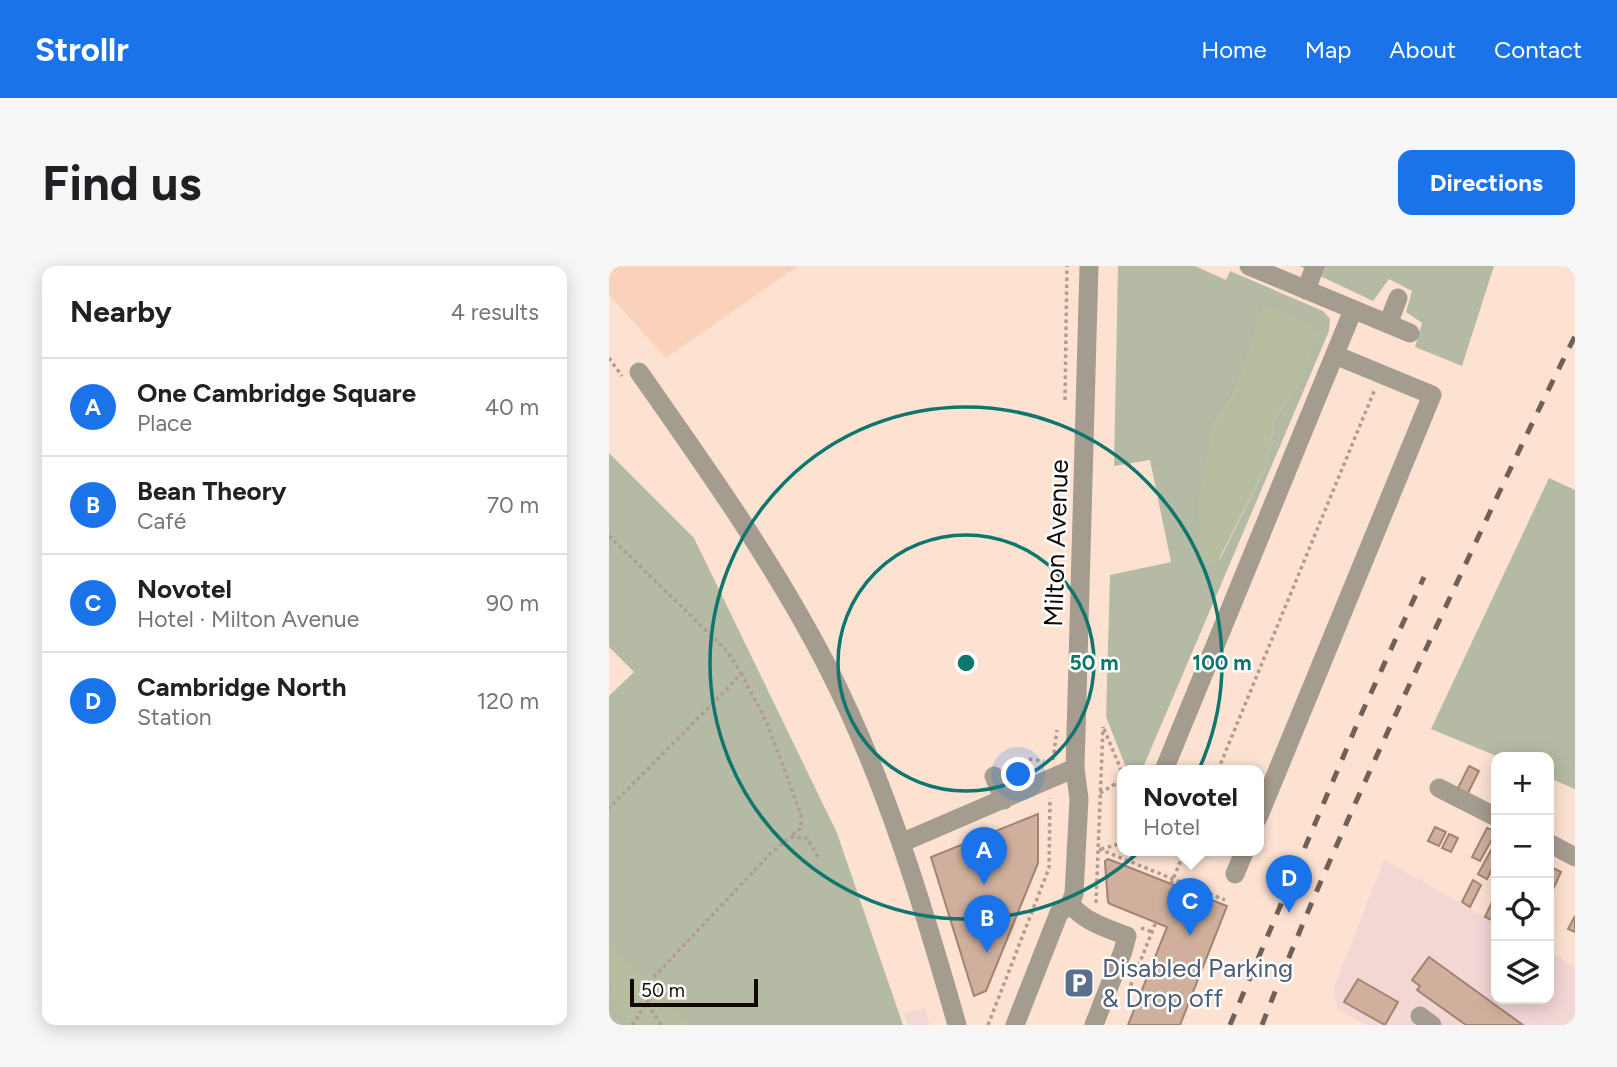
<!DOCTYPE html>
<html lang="en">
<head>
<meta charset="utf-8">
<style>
	:root { --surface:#fff; --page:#f6f6f6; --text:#202124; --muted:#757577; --line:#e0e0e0; --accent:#1a73e8 }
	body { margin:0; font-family:Figtree,sans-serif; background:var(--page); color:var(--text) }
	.controls { position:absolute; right:21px; bottom:21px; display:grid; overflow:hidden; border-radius:14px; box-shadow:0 4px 18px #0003 }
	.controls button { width:63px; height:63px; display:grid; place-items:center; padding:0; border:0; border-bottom:2px solid var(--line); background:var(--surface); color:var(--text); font:35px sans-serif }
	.scale { position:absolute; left:21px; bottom:18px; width:128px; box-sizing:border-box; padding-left:7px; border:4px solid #130904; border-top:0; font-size:19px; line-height:24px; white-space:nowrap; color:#130904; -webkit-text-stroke:5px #fff; paint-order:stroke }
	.you { position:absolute; left:410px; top:509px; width:24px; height:24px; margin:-18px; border:5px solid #fff; border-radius:50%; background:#1a73e8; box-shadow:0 0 0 10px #1a73e833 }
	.badge { display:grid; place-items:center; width:46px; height:46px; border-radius:50%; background:var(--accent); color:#fff; font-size:23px; font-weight:700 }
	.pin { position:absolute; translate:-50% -58px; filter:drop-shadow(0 2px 4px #0008) }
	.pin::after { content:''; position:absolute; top:37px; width:24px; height:21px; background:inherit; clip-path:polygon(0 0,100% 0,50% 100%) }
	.popup { position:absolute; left:508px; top:499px; width:147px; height:91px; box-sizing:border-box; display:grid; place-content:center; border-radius:14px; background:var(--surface); filter:drop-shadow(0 2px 5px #0005); font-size:23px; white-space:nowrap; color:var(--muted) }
	.popup b { font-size:26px; color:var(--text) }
	.popup::after { content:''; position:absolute; left:50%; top:100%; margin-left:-14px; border:14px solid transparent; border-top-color:var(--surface) }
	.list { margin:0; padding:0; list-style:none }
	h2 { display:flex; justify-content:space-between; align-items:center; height:91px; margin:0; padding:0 28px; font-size:30px }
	h2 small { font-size:23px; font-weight:400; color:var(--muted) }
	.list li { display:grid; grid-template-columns:46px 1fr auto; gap:21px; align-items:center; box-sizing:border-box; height:98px; padding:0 28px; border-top:2px solid var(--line) }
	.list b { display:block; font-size:26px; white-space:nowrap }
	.list p { margin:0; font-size:23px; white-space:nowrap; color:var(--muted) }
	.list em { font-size:23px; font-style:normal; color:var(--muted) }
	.icon { flex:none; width:38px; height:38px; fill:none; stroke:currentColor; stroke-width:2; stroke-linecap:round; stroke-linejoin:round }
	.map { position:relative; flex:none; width:966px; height:759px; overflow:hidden; border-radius:14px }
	header { display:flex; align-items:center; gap:42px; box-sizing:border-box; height:98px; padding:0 35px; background:var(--accent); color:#fff }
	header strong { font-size:33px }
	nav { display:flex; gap:38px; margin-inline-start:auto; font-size:24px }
	.intro { display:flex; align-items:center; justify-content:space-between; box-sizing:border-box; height:168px; padding:0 42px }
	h1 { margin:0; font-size:49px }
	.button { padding:18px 32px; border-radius:14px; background:var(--accent); color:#fff; font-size:24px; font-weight:700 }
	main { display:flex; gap:42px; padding:0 42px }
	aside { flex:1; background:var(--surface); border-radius:14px; box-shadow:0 4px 18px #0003 }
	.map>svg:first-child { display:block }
</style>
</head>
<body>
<header>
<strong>Strollr</strong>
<nav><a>Home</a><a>Map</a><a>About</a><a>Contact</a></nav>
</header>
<div class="intro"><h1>Find us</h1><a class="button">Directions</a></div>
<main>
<aside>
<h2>Nearby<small>4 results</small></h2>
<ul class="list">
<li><span class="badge">A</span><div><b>One Cambridge Square</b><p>Place</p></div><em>40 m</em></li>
<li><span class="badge">B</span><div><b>Bean Theory</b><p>Café</p></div><em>70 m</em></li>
<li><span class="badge">C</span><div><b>Novotel</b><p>Hotel · Milton Avenue</p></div><em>90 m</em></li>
<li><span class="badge">D</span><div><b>Cambridge North</b><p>Station</p></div><em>120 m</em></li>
</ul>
</aside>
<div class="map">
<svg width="966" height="759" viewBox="0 0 966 759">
	<rect width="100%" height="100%" fill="#fde2d2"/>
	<path fill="#fad2b9" d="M0 0H189L57 92 0 29Z"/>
	<path fill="#f2d7d5" d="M775 594 887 657V733H940V686L966 701V759H757L728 743 725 721Z
		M316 742 321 759H298L295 747Z"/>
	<path fill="#b5baa4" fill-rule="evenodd" d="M509 0H586L617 14 621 5 714 45 721 53 720 65 533 504H518L497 451 501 309 562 296 541 194 505 200ZM655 40 688 120 666 152 658 199 611 293 603 163 627 125Z
		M690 0H885L853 100 806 81 813 57 797 46 803 25 780 13 764 35Z
		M0 187 85 272 228 567 294 759H0V430L25 406 0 381Z
		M940 212 966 224V523L940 512V491H890L822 463Z"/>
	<path fill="#b7bea0" d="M654 39 701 57 710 68 688 120 666 152 658 199 610 293 593 301 589 235 603 163 627 125Z
		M0 676 83 759H21C0 739 0 705 0 676Z"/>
	<path fill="#d0b09d" stroke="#a18371" stroke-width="2" d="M860 500 870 505 857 531 847 526Z
		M429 548V597L377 725 365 730 322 591Z
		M826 561 837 566 830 580 819 575Z
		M878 562 887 566 871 595 863 591Z
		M840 568 849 572 842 586 833 582Z
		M887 575V595L878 613 869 608Z
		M499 593 618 640 571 759H519L558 661 501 638 499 636 496 597V595Z
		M940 600 952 606 940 632Z
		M864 614 872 619 861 641 853 636Z
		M884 634 887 635V656L876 651Z
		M966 650V666L959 663Z
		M820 691 914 759H857L808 724 811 720 803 714Z
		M749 713 789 736 776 759 735 736Z"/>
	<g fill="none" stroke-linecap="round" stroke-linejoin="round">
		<path stroke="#b29c90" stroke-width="3.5" stroke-dasharray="3.5 3.5" stroke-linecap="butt" d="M0 92 13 110
			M456 134 458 0
			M0 270 118 385 132 407 118 423 0 542
			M132 407 158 457 192 548V562L182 570
			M495 463 513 506
			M420 493 435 495
			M444 494 448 464
			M609 504 766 123
			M491 527 513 514
			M490 583 616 634
			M492 583 510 578
			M562 618 576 584
			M487 637 494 461
			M532 662 543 666
			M519 726 547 656
			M38 737C41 730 37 723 40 716L162 587 181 571 198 572 209 591
			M23 759 38 737 52 759
			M379 759 440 602 441 532"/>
		<path stroke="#a49c8f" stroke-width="19" d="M640 0 801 67
			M697 24 706 0
			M779 58 789 32
			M30 106C96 200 163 294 216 396 275 510 313 636 348 759
			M555 504 744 44
			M385 510 395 534
			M830 522 887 551
			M649 552 823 129 726 89
			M292 577 466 502
			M940 577 966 591
			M626 608 636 584
			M461 638 465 628 470 533 466 502 480 0
			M811 750 823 759
			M406 759 450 647 461 638C476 656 497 662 518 670L514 685 485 759"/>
		<path stroke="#716057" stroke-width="5" stroke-dasharray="12 12" stroke-linecap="butt" d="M621 759 751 451 815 311
			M653 759C702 632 759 508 816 385 865 280 914 174 966 70"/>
	</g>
	<g fill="none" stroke="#0f766e" stroke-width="3.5">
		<circle cx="357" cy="397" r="128"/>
		<circle cx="357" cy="397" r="256"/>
	</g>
	<defs>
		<g id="parking-square" transform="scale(1.575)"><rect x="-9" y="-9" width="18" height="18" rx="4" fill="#5c6f8a" stroke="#fff"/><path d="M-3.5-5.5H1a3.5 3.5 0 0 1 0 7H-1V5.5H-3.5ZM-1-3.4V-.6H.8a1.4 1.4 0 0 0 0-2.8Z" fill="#fff"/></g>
	</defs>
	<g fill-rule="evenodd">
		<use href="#parking-square" x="470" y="717"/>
	</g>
	<g text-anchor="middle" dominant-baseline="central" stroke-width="5" stroke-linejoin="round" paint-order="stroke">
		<g font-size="26" fill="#130904" stroke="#fff">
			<text transform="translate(447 277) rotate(-88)">Milton Avenue</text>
		</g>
		<g font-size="26" fill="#4e5e75" stroke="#fff" text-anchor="start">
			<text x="493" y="702">Disabled Parking<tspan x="493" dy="30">&amp; Drop off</tspan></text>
		</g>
	</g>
	<circle cx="357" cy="397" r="10" fill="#0f766e" stroke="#fff" stroke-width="3.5"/>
	<g font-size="21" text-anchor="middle" font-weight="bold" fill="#0f766e" stroke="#fff" stroke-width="5" stroke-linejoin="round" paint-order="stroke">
		<text x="485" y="404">50 m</text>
		<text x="613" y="404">100 m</text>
	</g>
</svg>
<div class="controls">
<button>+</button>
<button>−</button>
<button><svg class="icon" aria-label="locate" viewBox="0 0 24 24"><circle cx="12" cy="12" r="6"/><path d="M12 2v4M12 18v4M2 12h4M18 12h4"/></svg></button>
<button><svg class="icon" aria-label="layers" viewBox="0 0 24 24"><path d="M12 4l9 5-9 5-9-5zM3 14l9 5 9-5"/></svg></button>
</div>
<div class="scale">50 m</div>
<div class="you"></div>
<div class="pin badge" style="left:375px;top:619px">A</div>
<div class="pin badge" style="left:378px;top:687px">B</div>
<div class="pin badge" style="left:581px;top:670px">C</div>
<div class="popup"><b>Novotel</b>Hotel</div>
<div class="pin badge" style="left:680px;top:647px">D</div>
</div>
</main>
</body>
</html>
